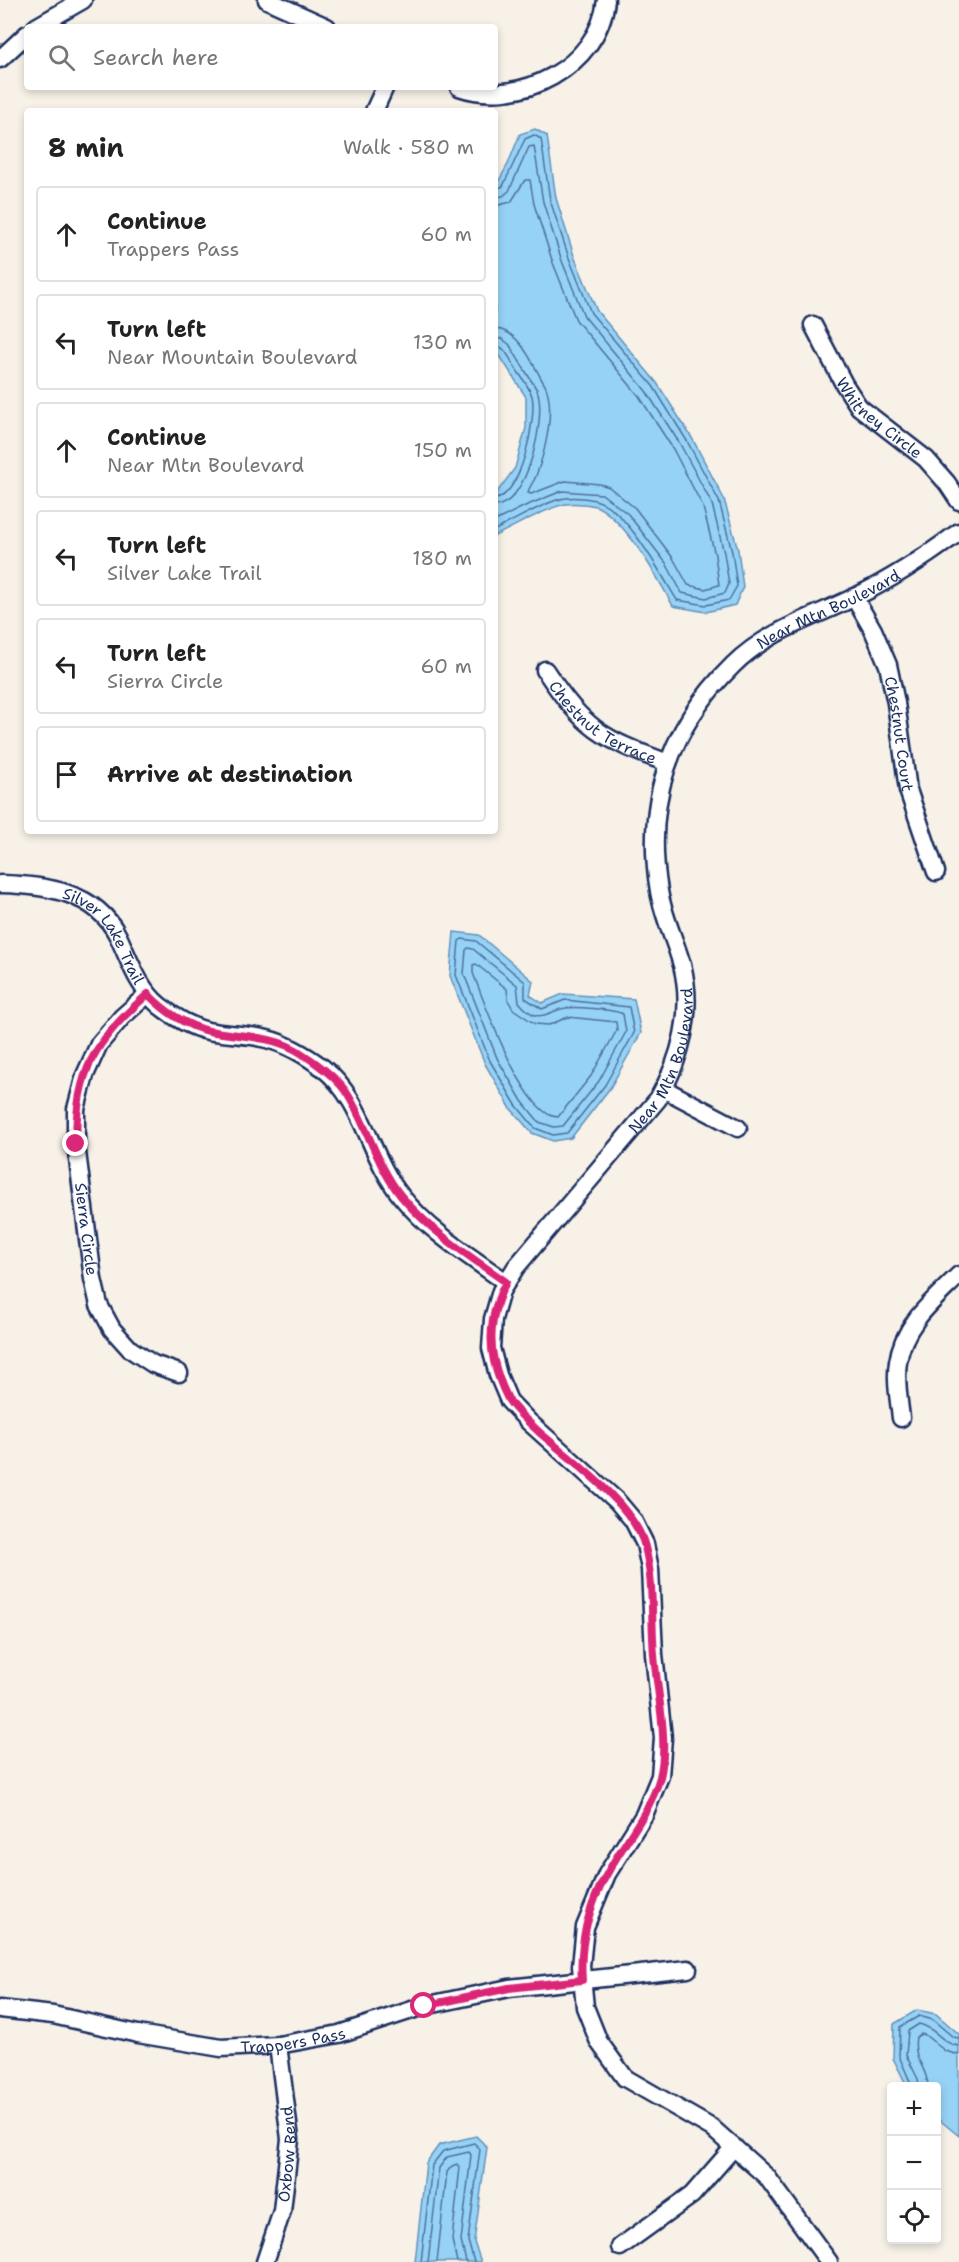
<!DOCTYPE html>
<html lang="en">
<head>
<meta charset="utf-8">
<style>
	:root { --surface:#fff; --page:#f6f6f6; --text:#222; --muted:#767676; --line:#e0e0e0 }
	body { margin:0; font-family:"Shantell Sans",sans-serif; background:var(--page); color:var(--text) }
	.controls { position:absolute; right:18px; bottom:18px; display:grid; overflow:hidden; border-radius:6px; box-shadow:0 3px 9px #0003 }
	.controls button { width:54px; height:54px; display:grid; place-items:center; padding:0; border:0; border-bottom:2px solid var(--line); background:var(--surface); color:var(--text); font:30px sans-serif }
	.stop { position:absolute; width:18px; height:18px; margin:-14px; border:4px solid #db2777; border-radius:50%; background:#fff }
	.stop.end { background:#db2777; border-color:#fff; box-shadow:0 2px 6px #0008 }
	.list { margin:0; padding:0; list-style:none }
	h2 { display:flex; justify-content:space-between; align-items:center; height:78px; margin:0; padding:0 24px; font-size:26px }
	h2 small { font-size:20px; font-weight:400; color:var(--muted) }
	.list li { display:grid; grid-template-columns:39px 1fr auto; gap:18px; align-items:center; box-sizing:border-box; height:96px; margin:0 12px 12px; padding:0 12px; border:2px solid var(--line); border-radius:6px }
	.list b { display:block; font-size:22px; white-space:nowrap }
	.list p { margin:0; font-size:20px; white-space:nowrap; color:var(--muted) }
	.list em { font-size:20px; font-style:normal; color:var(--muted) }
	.icon { flex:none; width:33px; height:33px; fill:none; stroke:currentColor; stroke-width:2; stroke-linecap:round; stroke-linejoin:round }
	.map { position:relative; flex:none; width:959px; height:2262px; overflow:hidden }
	.search { position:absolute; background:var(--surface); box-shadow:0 3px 9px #0003; left:24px; top:24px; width:474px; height:66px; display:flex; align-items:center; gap:15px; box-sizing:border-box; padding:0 21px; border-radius:6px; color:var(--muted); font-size:22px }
	.panel { position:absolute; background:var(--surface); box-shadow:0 3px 9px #0003; left:24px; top:108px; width:474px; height:726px; border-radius:6px }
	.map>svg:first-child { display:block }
</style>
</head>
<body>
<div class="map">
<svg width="959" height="2262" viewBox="0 0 959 2262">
	<rect width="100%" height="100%" fill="#f7f1e8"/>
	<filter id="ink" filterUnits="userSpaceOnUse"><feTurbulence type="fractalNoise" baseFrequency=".0167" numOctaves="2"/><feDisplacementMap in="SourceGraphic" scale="12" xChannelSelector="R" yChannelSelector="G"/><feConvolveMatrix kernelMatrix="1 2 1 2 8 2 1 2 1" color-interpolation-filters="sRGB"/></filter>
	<g filter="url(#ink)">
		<path fill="#96d2f6" stroke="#6591b9" stroke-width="1.5" d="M535 129 547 136 556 198 574 256 597 311 657 383 692 438 724 499 738 550 743 587 735 605 706 612 673 606C658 578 627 522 598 507 592 504 574 503 566 504 550 506 511 528 495 536V495L515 468 526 428V397L495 348V188L508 164 520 134Z
			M454 932 479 935 533 981 530 995 542 1003 563 994 634 999 641 1033 610 1088 571 1138 553 1141 532 1133 511 1109 485 1064 450 976Z
			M917 2010 936 2014 959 2034V2136L937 2118 936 2086H907L893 2058 894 2024Z
			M476 2136 487 2147 474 2242 481 2262H415L426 2163 439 2145Z"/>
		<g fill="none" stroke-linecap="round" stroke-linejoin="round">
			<path stroke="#4c709b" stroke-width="1.5" d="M495 190 503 186 525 139 534 135 541 139 550 200 569 258 591 313 653 386 687 441 719 501 732 552 737 586 729 600 706 605 677 600C662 576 626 509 598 501 590 498 575 497 566 498 550 499 511 522 495 530
				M495 197 503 196 509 191 529 147 534 146 543 202 562 261 584 316 646 391 680 444 712 504 724 553 729 584 725 593 706 598 682 593 666 563 628 514 602 494 562 491 525 506 495 521
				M495 206 511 202 525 180H530L534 204 553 263 576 320 639 396 673 449 703 507 715 555 719 585 705 589 688 585 673 558 635 508 609 487 600 484 565 481 531 494 528 493C529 486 534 482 536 476 545 452 556 409 545 385 533 366 521 330 495 329
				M495 338 502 339 509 344 537 390C547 415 528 505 495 506
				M495 345C504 346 509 357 513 364 519 374 529 386 532 396 537 418 521 496 495 499
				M462 939 476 941 525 982V998L542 1009 565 1000 629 1007 634 1033 605 1085 567 1133 553 1135 535 1128 516 1105 490 1061 456 975 459 941Z
				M468 948 473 949 517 985 519 1002C540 1027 545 1011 566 1008 575 1006 616 1010 623 1014L626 1032 599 1081 563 1126 554 1127 539 1122 522 1101 497 1058 464 974 466 950Z
				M476 964 507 989 508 1000 513 1009 535 1024 549 1025 568 1017 616 1022 617 1030 591 1076 558 1117C525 1118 484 1002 473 973V965Z
				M912 2086 899 2056 900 2027 919 2016 933 2020 953 2037 959 2038
				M919 2086 918 2079 906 2055 908 2031 919 2024C935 2027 943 2045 959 2046
				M928 2086C927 2066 912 2060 916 2037L921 2034 925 2035 945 2051 959 2055
				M421 2262 432 2165 443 2151 474 2143 480 2149 468 2241 474 2262
				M428 2262 439 2168 447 2157 469 2152 471 2155 461 2241 466 2262
				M437 2262 447 2172 452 2166 457 2164 460 2167 452 2240 457 2262"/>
			<g stroke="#1b2f5e" stroke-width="21">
				<g id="street">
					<path d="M267 0 327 27"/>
					<path d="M36 27 83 0"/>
					<path d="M0 59 27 34"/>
					<path d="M459 87C519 108 599 67 606 0"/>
					<path d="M374 111 385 87"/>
					<path id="s1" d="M813 325 844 384 859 407 926 459 947 483 959 501"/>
					<path id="s2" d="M854 597 873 630 888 665 896 703 908 790 936 872"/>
					<path id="s3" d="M545 670C584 729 602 739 668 763"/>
					<path id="s4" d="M0 884C44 885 96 891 118 936 130 961 138 988 160 1006 174 1017 191 1027 208 1031 228 1035 248 1034 267 1039 287 1044 307 1056 323 1068 364 1101 369 1156 401 1196 429 1231 469 1256 506 1282"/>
					<path id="s5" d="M148 994 122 1017 99 1044 85 1075 76 1109V1144L93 1279 99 1305 112 1329 130 1349 153 1364 179 1373"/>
					<path d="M664 1089 738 1128"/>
					<path d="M901 1418C899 1400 895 1380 898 1362 903 1324 934 1300 959 1275"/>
					<path id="s6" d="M0 2009 53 2015 138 2034 221 2048 278 2045 339 2034 424 2006 509 1988 688 1969"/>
					<path d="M620 2247 692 2195 734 2147"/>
					<path id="s7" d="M265 2262 282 2211 290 2139 278 2045"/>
					<path id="s8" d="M829 2262 767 2177 712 2128 625 2078 599 2042 585 2007 581 1966 585 1927 607 1874 644 1815 660 1776 663 1738 654 1654 650 1569 645 1544 633 1520 617 1501 529 1422 509 1401 498 1375 491 1348 493 1319 501 1291 516 1267 658 1099C681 1059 694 1011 682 965 675 940 663 916 659 891 644 802 669 728 733 665 767 631 814 617 855 597 892 579 927 556 959 532"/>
				</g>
			</g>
			<use href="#street" stroke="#fff" stroke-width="16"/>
		</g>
	</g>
	<g fill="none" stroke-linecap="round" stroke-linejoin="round" filter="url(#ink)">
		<path stroke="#db2777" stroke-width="8" d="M76 1144C76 1070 94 1042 148 994 164 1011 186 1026 209 1031 240 1037 274 1035 301 1053 318 1064 338 1078 348 1095 368 1128 377 1166 401 1196 430 1231 469 1256 506 1282 493 1306 488 1335 494 1361 497 1374 502 1387 508 1399 515 1411 529 1422 539 1432 571 1460 635 1505 645 1547 654 1582 651 1619 654 1655 657 1693 669 1740 660 1777 650 1812 625 1841 608 1872 589 1904 579 1943 582 1980L509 1988 424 2006"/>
	</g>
	<g text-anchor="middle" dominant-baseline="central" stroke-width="5" stroke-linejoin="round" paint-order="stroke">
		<g font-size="16" fill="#1b2f5e" stroke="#fff">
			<text stroke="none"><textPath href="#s1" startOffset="116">Whitney Circle</textPath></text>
			<text stroke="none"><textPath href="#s8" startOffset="1982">Near Mtn Boulevard</textPath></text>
			<text stroke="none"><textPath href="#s3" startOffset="80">Chestnut Terrace</textPath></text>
			<text stroke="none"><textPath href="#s2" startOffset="146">Chestnut Court</textPath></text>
			<text stroke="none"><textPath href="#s4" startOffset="126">Silver Lake Trail</textPath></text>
			<text stroke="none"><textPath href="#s8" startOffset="1443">Near Mtn Boulevard</textPath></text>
			<text stroke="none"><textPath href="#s5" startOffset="260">Sierra Circle</textPath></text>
			<text stroke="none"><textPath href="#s6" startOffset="297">Trappers Pass</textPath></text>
			<text stroke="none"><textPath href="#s7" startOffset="111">Oxbow Bend</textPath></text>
		</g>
	</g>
</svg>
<div class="controls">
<button>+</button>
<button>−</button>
<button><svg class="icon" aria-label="locate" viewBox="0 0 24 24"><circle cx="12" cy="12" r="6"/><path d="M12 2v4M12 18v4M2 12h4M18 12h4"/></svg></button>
</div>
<div class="stop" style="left:424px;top:2006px"></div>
<div class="stop end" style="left:76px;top:1144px"></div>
<div class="search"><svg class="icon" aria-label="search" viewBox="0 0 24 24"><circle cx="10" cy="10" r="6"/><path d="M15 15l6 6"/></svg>Search here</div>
<section class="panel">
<h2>8 min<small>Walk · 580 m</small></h2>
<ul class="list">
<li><svg class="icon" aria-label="ahead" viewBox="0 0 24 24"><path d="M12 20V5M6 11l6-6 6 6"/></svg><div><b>Continue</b><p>Trappers Pass</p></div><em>60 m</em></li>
<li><svg class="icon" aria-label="left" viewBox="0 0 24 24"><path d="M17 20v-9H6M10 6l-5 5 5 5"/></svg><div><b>Turn left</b><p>Near Mountain Boulevard</p></div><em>130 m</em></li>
<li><svg class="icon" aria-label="ahead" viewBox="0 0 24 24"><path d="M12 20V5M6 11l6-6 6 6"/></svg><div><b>Continue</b><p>Near Mtn Boulevard</p></div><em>150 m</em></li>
<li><svg class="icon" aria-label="left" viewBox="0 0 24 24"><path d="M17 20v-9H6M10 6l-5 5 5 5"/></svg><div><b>Turn left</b><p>Silver Lake Trail</p></div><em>180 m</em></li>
<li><svg class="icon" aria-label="left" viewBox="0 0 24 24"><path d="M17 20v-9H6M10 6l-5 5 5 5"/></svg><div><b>Turn left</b><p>Sierra Circle</p></div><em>60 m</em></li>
<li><svg class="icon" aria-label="arrive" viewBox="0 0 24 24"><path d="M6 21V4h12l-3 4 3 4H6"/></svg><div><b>Arrive at destination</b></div></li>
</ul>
</section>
</div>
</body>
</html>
